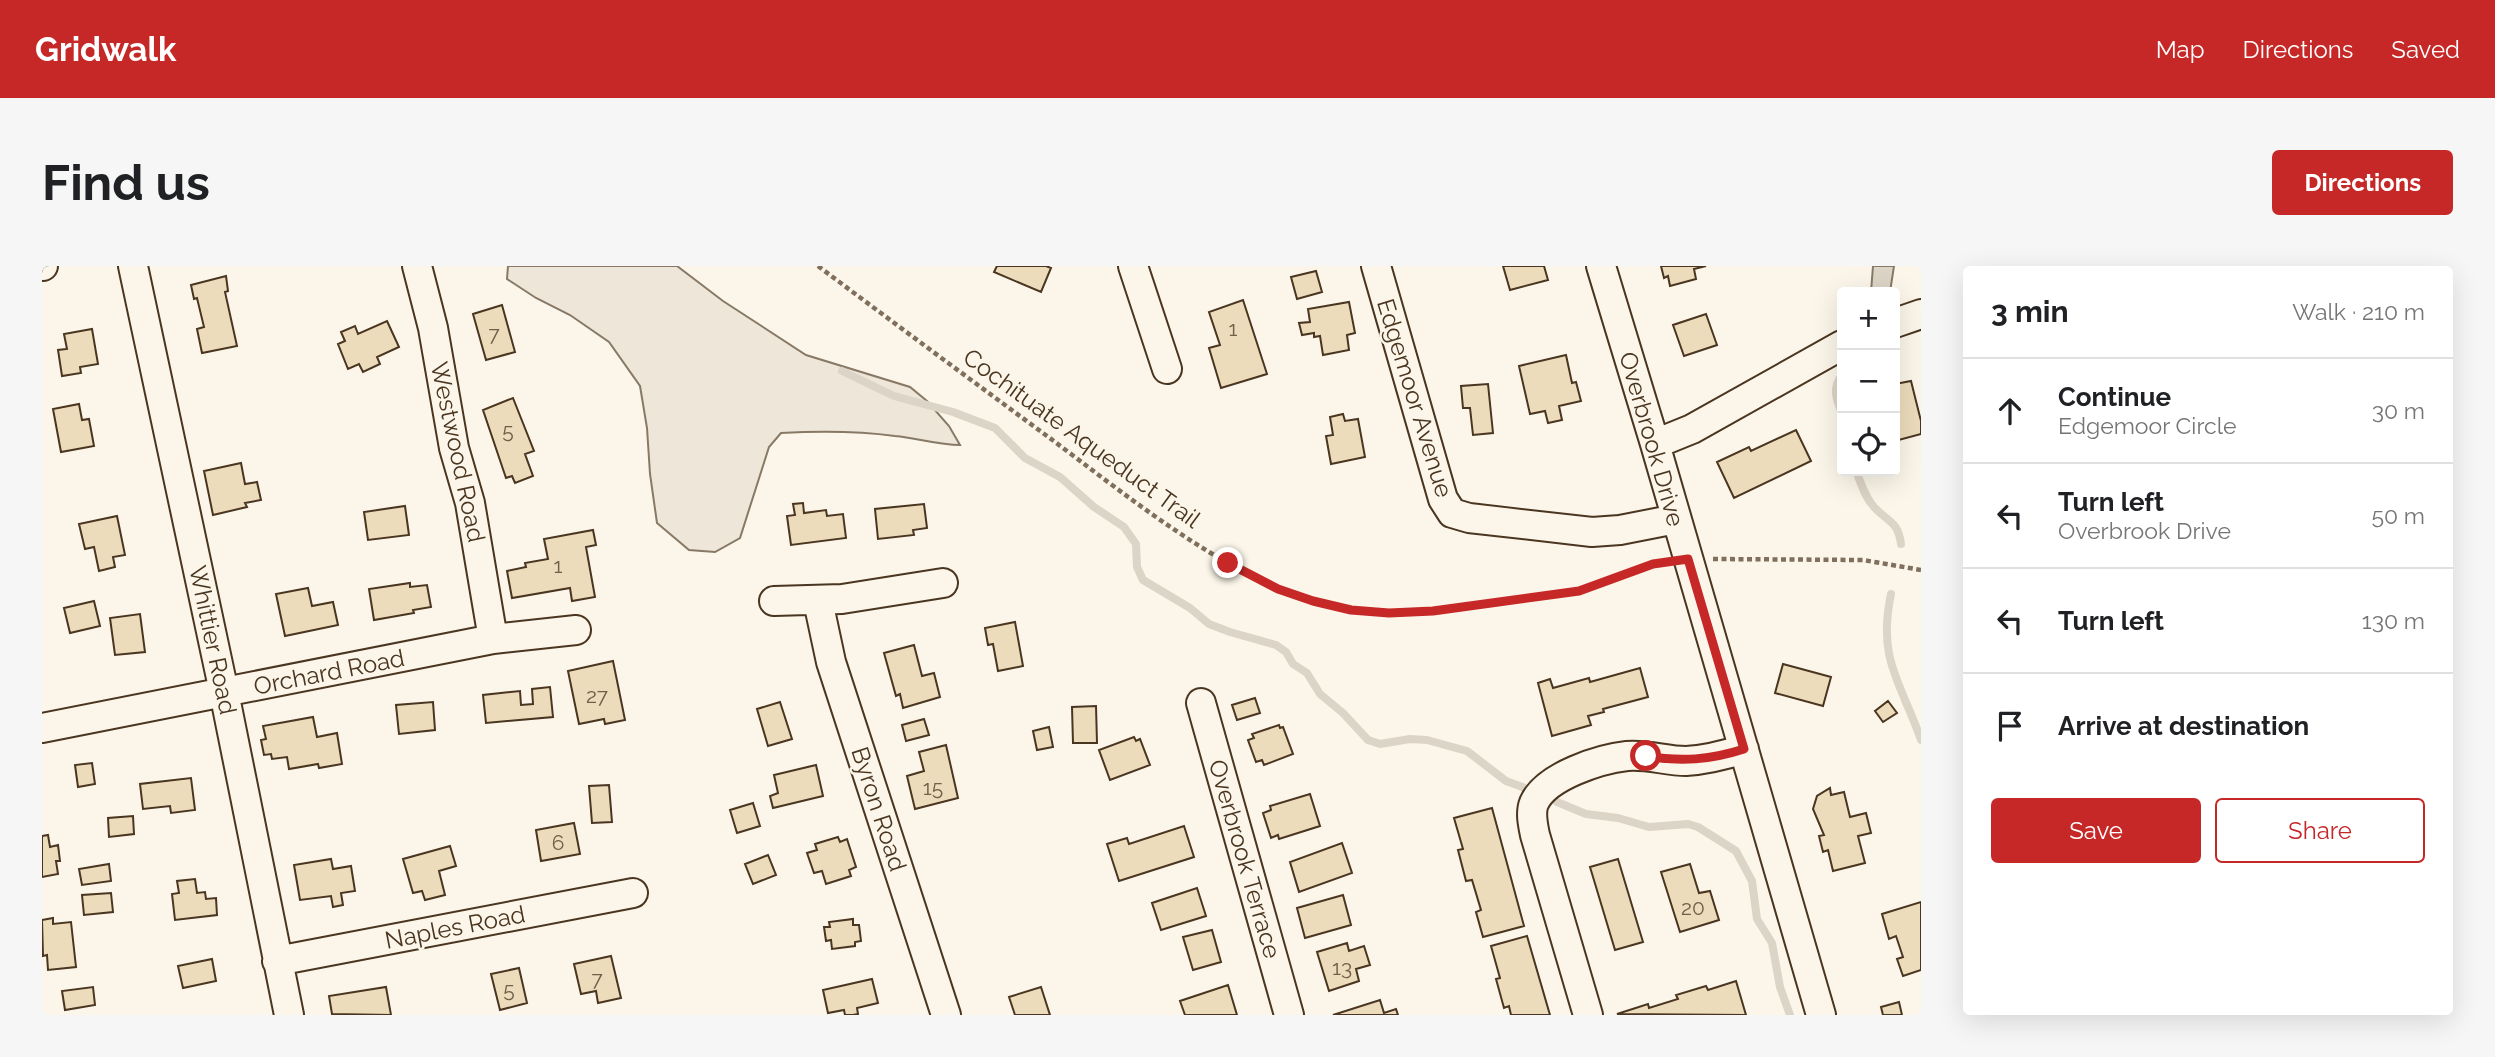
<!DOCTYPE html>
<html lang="en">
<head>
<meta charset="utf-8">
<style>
	:root { --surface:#fff; --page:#f6f6f6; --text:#202124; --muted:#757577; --line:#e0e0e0; --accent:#c62828 }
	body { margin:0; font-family:Raleway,sans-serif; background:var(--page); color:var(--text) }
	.controls { position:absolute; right:21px; top:21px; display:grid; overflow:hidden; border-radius:7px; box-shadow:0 7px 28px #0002 }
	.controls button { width:63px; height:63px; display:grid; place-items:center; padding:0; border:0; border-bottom:2px solid var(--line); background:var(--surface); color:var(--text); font:35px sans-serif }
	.stop { position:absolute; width:21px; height:21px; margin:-16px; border:5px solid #c62828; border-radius:50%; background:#fff }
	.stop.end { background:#c62828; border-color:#fff; box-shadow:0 2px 7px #0008 }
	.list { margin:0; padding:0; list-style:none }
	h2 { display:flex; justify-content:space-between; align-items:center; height:91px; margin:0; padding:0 28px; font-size:30px }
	h2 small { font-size:23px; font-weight:400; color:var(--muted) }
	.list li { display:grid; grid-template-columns:46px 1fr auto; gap:21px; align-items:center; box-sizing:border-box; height:105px; padding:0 28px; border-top:2px solid var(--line) }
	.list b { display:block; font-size:26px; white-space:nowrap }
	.list p { margin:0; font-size:23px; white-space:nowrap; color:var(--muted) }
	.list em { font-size:23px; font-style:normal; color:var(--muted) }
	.actions { display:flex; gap:14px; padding:21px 28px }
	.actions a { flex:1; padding:16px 0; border:2px solid var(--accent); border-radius:7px; text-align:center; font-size:24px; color:var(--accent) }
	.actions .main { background:var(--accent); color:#fff }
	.icon { flex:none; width:38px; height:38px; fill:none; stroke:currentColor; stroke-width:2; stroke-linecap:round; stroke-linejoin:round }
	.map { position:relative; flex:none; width:1879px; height:749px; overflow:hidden; border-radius:7px }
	header { display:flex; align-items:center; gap:42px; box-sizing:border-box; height:98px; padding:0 35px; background:var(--accent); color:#fff }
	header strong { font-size:33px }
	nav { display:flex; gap:38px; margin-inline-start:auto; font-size:24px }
	.intro { display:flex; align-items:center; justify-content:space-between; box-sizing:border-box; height:168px; padding:0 42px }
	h1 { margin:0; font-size:49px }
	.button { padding:18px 32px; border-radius:7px; background:var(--accent); color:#fff; font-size:24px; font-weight:700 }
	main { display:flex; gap:42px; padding:0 42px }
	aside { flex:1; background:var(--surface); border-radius:7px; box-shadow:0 7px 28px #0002 }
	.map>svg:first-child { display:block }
</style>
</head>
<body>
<header>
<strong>Gridwalk</strong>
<nav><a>Map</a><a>Directions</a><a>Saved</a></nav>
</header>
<div class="intro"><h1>Find us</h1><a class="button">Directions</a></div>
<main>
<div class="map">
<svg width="1879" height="749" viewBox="0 0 1879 749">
	<rect width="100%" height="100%" fill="#fbf6e9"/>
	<path fill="#ede6d9" stroke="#887966" stroke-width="2" d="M466 0H635L681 35 764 89 868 121 885 135 907 160 918 179C896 179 875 172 853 170 816 165 777 165 739 167L727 181 698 272 673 286 647 284 615 257 608 208 605 162 598 120 567 76 528 49 494 32 465 13Z"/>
	<path fill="#dcd4c6" stroke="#887966" stroke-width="2" d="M1831 0H1852L1848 26H1829Z"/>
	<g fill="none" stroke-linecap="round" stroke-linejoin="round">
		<path stroke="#dcd4c6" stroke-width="8" d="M800 105 852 130 911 146 953 162 983 192 1018 211 1052 241 1082 261 1094 278 1095 301 1101 314 1148 342 1167 358 1188 366 1234 379 1244 386 1251 398 1265 407 1278 428 1301 447 1326 474 1338 478 1368 473 1385 474 1425 485 1464 515 1483 522
			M1800 109C1790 122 1794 133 1800 147
			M1814 205C1819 217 1823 232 1833 242 1846 256 1856 255 1859 278
			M1849 328C1835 394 1859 416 1879 474
			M1515 536 1544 548 1576 552 1607 561 1646 558 1656 561 1694 585 1710 615 1715 653 1730 677 1738 721 1748 749"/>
	</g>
	<path fill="#ecdcbc" stroke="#4a3520" stroke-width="2" d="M955 0H1004L1009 2 999 26 952 6Z
		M1461 0H1502L1506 14 1468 24Z
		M1619 0H1664L1652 3 1654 13 1628 20 1626 10 1622 12Z
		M1274 5 1280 26 1255 33 1249 11Z
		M184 10 186 25 183 26 195 80 160 87 155 63 162 61 155 32 152 33 149 19Z
		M1201 34 1225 108 1179 122 1167 82 1178 79 1167 46Z
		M1307 36 1313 67 1305 69 1307 84 1281 89 1278 70 1272 71V67L1260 69 1257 57 1268 56 1266 43Z
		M460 39 473 86 444 94 431 48Z
		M1664 48 1675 79 1642 90 1631 59Z
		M345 55 357 81 335 91 338 98 321 106 317 98 306 103 296 78 303 75 299 66 313 60 316 68Z
		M50 63 56 98 38 101 39 107 20 110 16 84 25 83 22 68Z
		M1524 89 1530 117 1534 116 1539 135 1517 140 1520 154 1506 157 1503 145 1488 148 1477 100Z
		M1869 115 1879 155V168L1853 175V118Z
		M1446 118 1451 167 1431 169 1428 142H1421L1419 120Z
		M471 132 492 185 483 188 491 210 473 217 470 210 464 212 441 144Z
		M37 138 40 154 47 153 52 180 19 186 11 143Z
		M1301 148 1303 155 1316 153 1323 191 1289 198 1284 170 1291 169 1288 151Z
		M1754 164 1769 195 1692 232 1675 196 1707 181 1709 185Z
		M199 197 203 218 215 216 219 234 203 237 205 241 171 249 162 205Z
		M761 237 762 247 784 244 785 250 801 248 804 272 749 279 745 250 753 249 751 238Z
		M882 238 885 262 871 264 872 269 836 273 833 243Z
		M363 240 367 269 326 274 322 246Z
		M75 250 83 289 71 291 73 301 57 305 52 281 43 283 37 258Z
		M551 264 554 279 544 281 553 331 530 335 528 322 470 332 465 305 484 301 483 297 506 293 502 273Z
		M368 317V321L385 319 389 341 371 344 372 347 332 354 327 323Z
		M266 322 270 340 291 336 296 359 243 370 234 328Z
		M52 335 58 360 28 367 22 342Z
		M98 348 103 386 73 389 68 352Z
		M973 356 981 400 956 405 951 378 946 379 943 362Z
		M872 379 880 410 892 407 898 431 861 442 858 428 854 430 842 387Z
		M571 395 583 454 563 458 562 453 537 458 526 405Z
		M1741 398 1789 411 1781 440 1733 427Z
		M1598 402 1606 431 1561 443 1562 446 1546 450 1549 459 1510 470 1496 417 1508 413 1511 422 1547 412 1548 416Z
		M508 421 511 451 444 457 441 429 478 425 479 439 491 438 490 423Z
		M1213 432 1218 447 1195 454 1190 439Z
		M1846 435 1855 447 1841 456 1833 445Z
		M391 436 393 464 357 468 354 439Z
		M738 436 750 473 726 480 715 443Z
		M1054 440 1055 477H1031L1030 441Z
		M271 451 275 471 295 467 300 498 277 502 276 498 247 503 245 491 230 493 229 488 222 489 219 474 224 473 221 460Z
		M882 453 887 469 864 475 860 459Z
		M1237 459 1238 462 1241 461 1251 488 1222 499 1220 494 1214 496 1206 474 1212 472 1210 468Z
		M1007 461 1011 481 995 484 991 465Z
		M1092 471 1094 475 1098 473 1108 499 1068 514 1057 484Z
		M904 479 916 532 873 543 865 510 882 505 877 486Z
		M50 497 53 518 36 521 33 499Z
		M774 499 781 530 731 542 728 530 736 527 732 509Z
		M149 512 153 544 129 547 128 540 101 543 98 518Z
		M567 519 570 556 550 557 547 520Z
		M1788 522 1789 529 1802 526 1808 551 1824 547 1829 567 1816 570 1823 597 1791 605 1786 584 1781 586 1777 570 1782 569 1771 543 1775 530Z
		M1268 528 1278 560 1237 573 1236 569 1229 572 1221 547 1229 544 1228 540Z
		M711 537 718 560 695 567 688 544Z
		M1450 542 1482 660 1441 671 1434 646 1439 644 1430 614 1424 615 1416 584 1421 583 1412 552Z
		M91 550 92 568 67 571 66 552Z
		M532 557 538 588 499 595 494 564Z
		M1142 560 1152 591 1077 615 1065 578 1085 572 1087 578Z
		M6 569 8 581 16 579 18 595H14L16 608 0 611V570Z
		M796 571 798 576 805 573 814 601 807 604 809 610 784 618 780 605 772 607 765 587 775 584 773 578Z
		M1300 577 1310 607 1257 626 1248 596Z
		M408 580 414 600 397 605 403 629 383 634 380 625 371 627 361 593Z
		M726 589 734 609 711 618 703 598Z
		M289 593 291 603 309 600 313 625 299 627 301 639 291 641 289 630 258 634 252 599Z
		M1576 593 1601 676 1573 684 1548 601Z
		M67 598 69 615 40 619 37 603Z
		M1648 598 1657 627 1668 625 1677 654 1638 666 1619 606Z
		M153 613 155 627 163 626 164 633 174 632 175 649 133 654 130 628 137 627 135 615Z
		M1155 622 1164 650 1119 664 1110 637Z
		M69 627 71 646 42 649 40 629Z
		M1301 629 1309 659 1263 672 1255 642Z
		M1879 636V704L1861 710 1855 693 1861 691 1854 670 1847 673 1840 648Z
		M11 652V658L29 656 34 701 6 704 5 689 1 690 0 654Z
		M811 653V659H817L819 675 813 676V680L790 683 789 674 784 675 782 661H788L787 656Z
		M1170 664 1179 696 1151 704 1141 671Z
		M1485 670 1508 749H1469L1467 740 1462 742 1454 713 1458 712 1449 680Z
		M1305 677 1307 685 1322 680 1328 699 1314 703 1317 715 1287 725 1275 686Z
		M569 690 579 732 556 737 554 725 539 728 532 698Z
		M170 693 174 715 141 722 136 700Z
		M477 702 485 737 458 744 449 708Z
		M830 713 836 737 815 742 816 748 811 749H803L802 744 786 747 781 724Z
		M1694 715 1704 749 1575 748 1606 738 1607 742 1636 733 1634 729 1664 720 1666 724Z
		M1186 719 1195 749H1143L1138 735Z
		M51 721 53 739 23 744 20 725Z
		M344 721 349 749 290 748 287 730Z
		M999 721 1008 749H973L967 731Z
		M1338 734 1342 747 1354 743 1356 749H1291Z
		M1857 736 1860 749H1841L1839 741Z"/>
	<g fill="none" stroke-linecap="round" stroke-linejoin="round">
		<g stroke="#4a3520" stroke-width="32">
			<path id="minor" d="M0 0H1
				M91 0 182 426 247 749
				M375 0 391 62 412 182 428 237 451 373
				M1091 0 1125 103
				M1334 0 1401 233 1410 247 1427 252 1550 266 1578 264 1634 253
				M1559 0 1613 178 1779 749
				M1853 57 1879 48
				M1613 178 1650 163 1800 79
				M732 335 800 333 901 317
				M776 335 789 396 904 749
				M1159 437 1247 749
				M0 462 451 373 534 364
				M235 695 591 627
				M1546 749 1493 569C1491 559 1488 547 1492 537 1504 510 1558 493 1585 490 1605 488 1624 495 1644 495 1664 494 1683 489 1702 483"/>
		</g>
		<path stroke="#7f6f5c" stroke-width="4.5" stroke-dasharray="5 3.5" stroke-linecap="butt" d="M776 0C852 57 929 114 1005 170 1090 233 1205 330 1311 344 1385 354 1463 335 1537 325 1565 317 1591 300 1620 296
			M1671 293 1821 294 1879 304"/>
		<use href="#minor" stroke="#fbf6e9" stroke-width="28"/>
	</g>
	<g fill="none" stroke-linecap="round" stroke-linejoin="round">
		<path stroke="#c62828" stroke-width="9" d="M1186 297 1236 323 1271 335 1309 344 1347 347 1391 345 1537 325 1611 298 1646 293 1702 483C1668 494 1639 496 1604 490"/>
	</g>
	<g text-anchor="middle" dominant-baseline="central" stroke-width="5" stroke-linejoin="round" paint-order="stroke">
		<g font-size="21" fill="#725f47">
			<text x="1191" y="62">1</text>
			<text x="452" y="67">7</text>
			<text x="466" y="164">5</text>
			<text x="516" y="299">1</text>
			<text x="555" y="429">27</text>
			<text x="891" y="521">15</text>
			<text x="516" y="576">6</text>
			<text x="1651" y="641">20</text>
			<text x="1300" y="701">13</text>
			<text x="555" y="712">7</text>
			<text x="467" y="723">5</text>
		</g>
		<g font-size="24" fill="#4a3520" stroke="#fbf6e9">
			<text transform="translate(1373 132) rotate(73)">Edgemoor Avenue</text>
			<text transform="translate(1040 172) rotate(36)">Cochituate Aqueduct Trail</text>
			<text transform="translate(1610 173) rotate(74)">Overbrook Drive</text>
			<text transform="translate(416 186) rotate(78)">Westwood Road</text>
			<text transform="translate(171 374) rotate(78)">Whittier Road</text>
			<text transform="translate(287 406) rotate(-11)">Orchard Road</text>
			<text transform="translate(837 543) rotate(72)">Byron Road</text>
			<text transform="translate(1203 593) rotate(74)">Overbrook Terrace</text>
			<text transform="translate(413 661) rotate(-11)">Naples Road</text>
		</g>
	</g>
</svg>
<div class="controls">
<button>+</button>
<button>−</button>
<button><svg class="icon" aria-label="locate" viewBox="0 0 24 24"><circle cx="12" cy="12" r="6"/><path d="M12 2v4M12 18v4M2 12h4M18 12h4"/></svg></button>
</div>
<div class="stop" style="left:1604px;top:490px"></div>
<div class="stop end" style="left:1186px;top:297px"></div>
</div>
<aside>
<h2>3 min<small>Walk · 210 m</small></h2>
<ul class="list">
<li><svg class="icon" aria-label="ahead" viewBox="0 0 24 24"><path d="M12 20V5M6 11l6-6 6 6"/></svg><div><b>Continue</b><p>Edgemoor Circle</p></div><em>30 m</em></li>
<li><svg class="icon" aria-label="left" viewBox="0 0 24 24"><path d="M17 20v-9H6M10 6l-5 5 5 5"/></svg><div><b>Turn left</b><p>Overbrook Drive</p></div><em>50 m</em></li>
<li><svg class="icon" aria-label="left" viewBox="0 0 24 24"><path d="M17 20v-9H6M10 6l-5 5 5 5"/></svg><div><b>Turn left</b></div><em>130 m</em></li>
<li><svg class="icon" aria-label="arrive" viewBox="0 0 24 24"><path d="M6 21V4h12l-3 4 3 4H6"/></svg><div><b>Arrive at destination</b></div></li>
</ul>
<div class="actions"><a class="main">Save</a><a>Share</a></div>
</aside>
</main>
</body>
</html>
